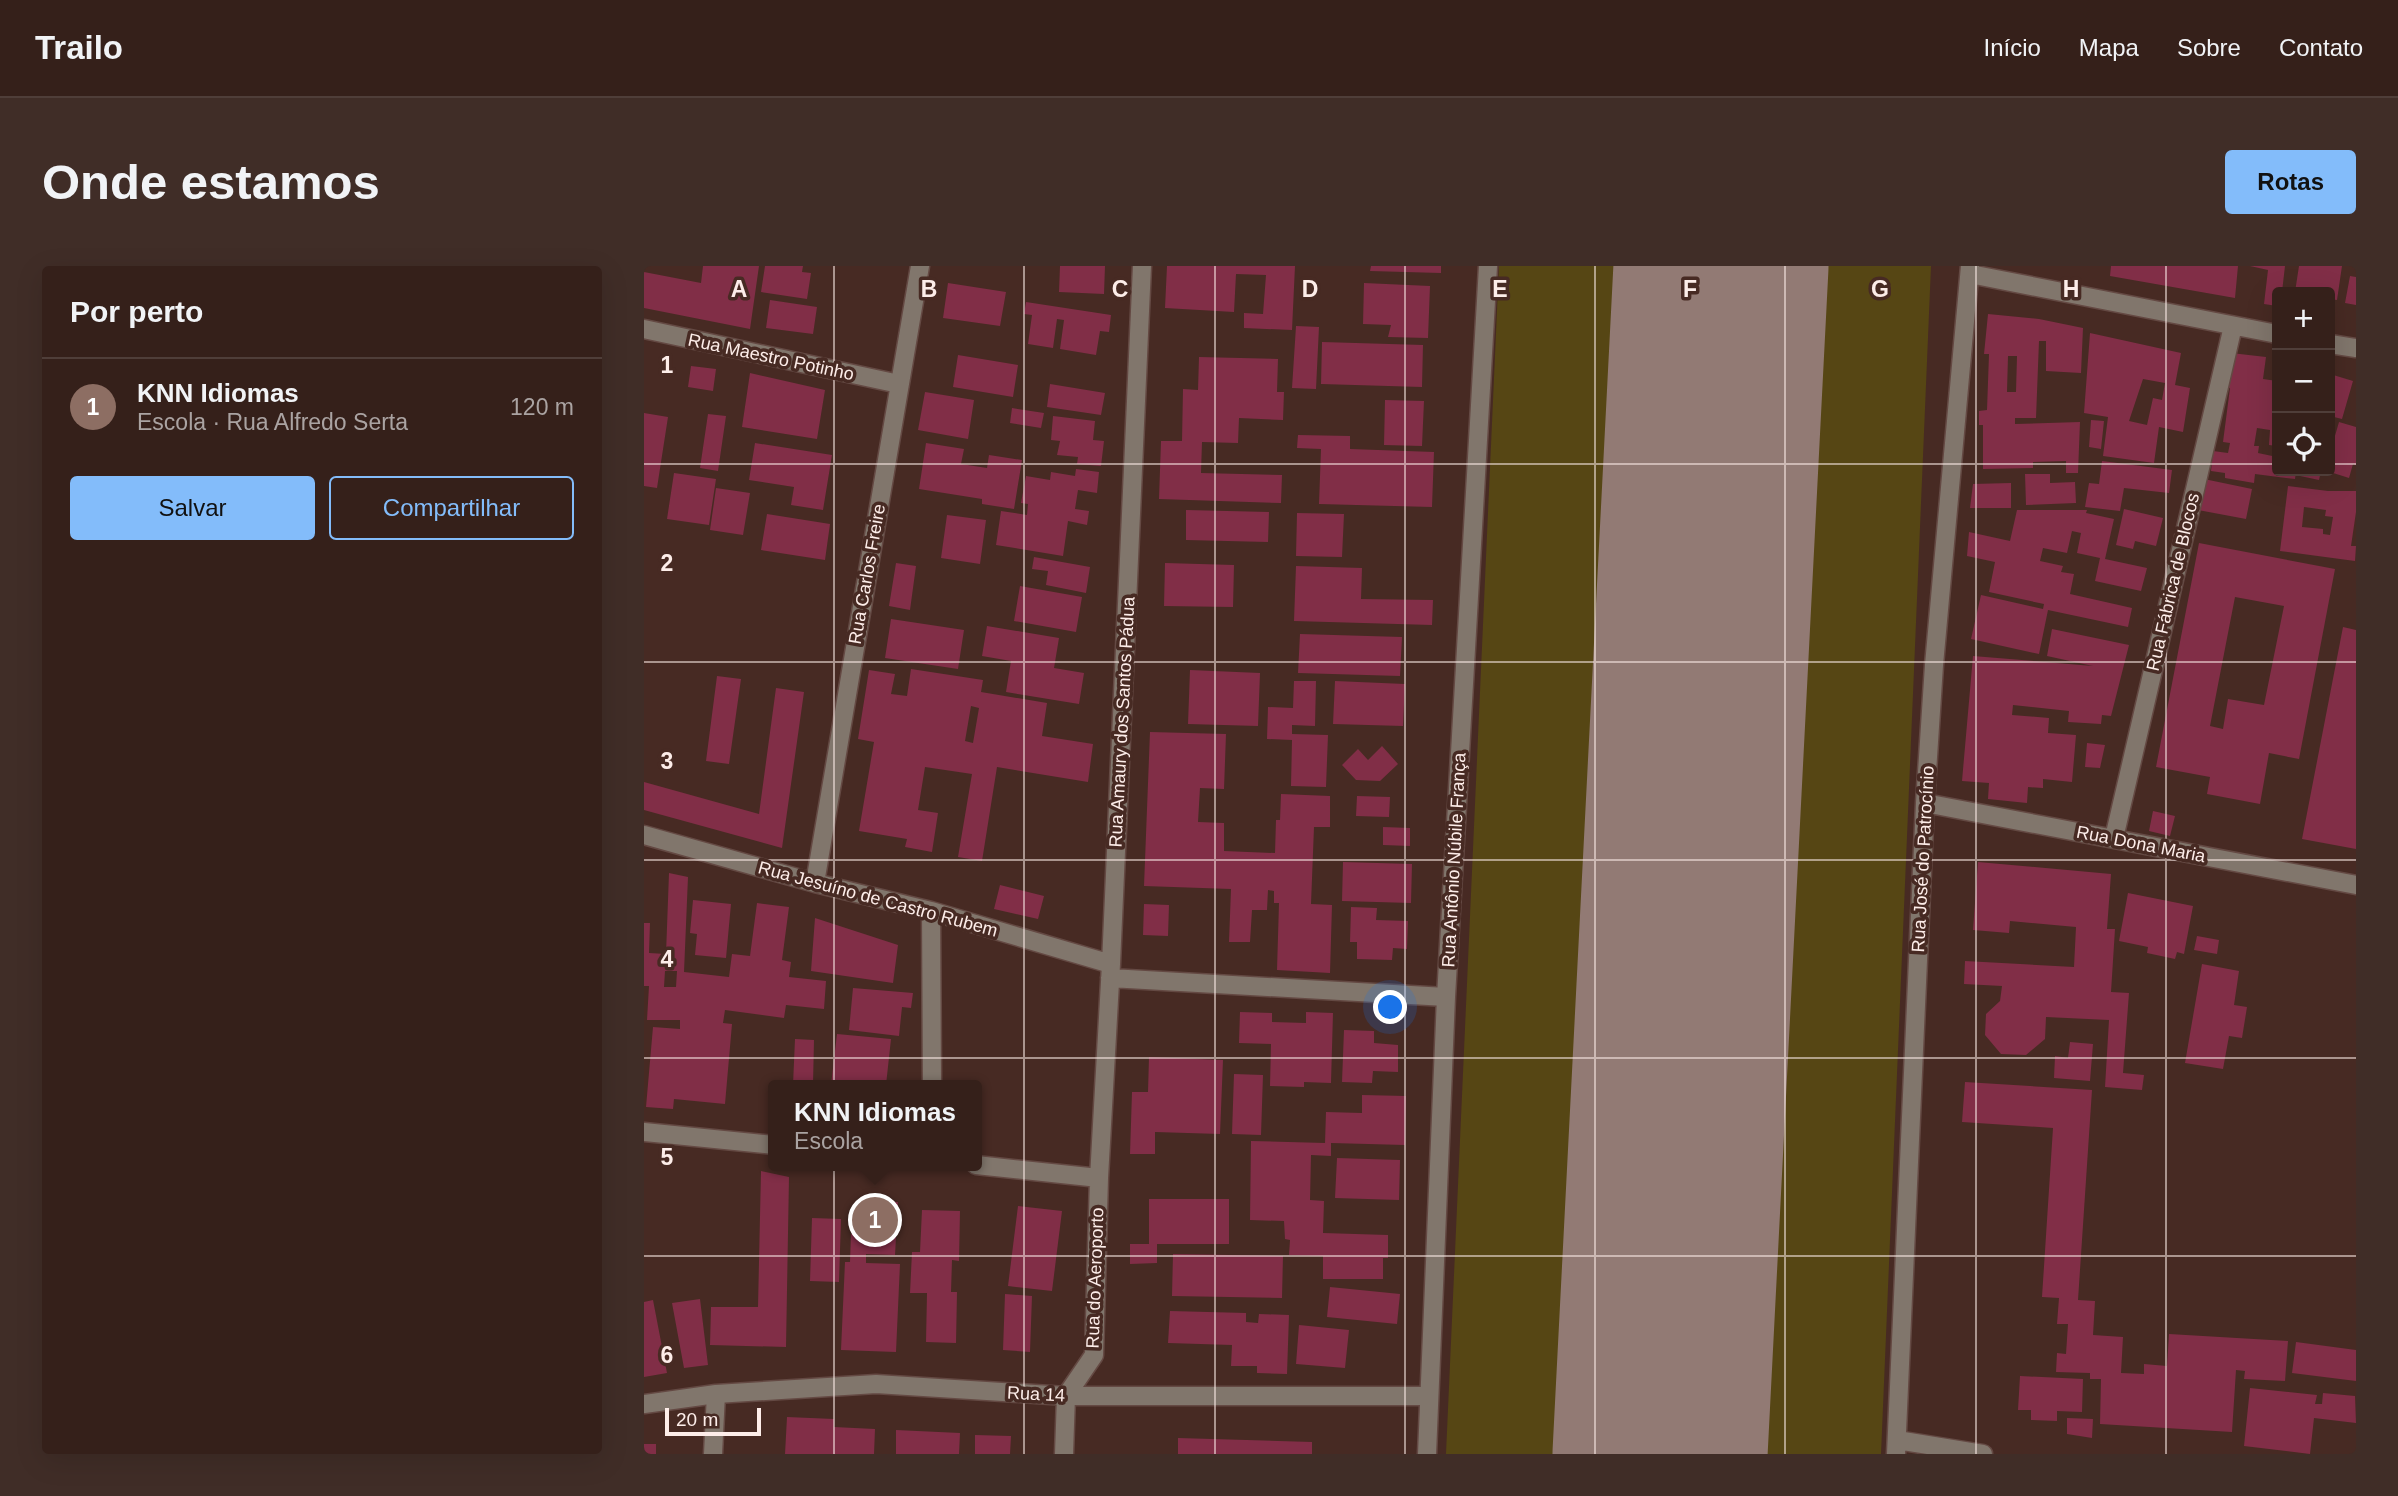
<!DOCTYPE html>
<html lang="pt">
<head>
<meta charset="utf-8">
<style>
	:root { --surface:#35201a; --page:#402d27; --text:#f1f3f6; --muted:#aaa3a2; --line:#4f3e39; --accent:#83bcfa }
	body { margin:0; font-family:Helvetica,sans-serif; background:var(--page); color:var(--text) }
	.controls { position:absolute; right:21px; top:21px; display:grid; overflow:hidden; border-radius:7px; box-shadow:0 7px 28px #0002 }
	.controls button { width:63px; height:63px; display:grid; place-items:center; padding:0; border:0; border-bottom:2px solid var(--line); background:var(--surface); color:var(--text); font:35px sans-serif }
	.scale { position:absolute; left:21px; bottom:18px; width:96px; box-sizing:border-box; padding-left:7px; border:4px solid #fdede9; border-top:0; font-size:19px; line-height:24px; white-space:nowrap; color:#fdede9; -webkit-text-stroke:5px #472a23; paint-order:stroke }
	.you { position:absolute; left:747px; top:742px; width:24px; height:24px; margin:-18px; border:5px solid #fff; border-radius:50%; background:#1a73e8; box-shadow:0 0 0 10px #1a73e833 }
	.badge { display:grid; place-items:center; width:46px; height:46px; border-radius:50%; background:var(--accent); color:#fff; font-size:23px; font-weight:700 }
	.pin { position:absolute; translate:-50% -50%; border:4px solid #fff; box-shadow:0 2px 7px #0006 }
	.popup { position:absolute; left:124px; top:814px; width:214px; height:91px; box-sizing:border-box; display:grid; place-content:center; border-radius:7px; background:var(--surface); filter:drop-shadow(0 2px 5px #0005); font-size:23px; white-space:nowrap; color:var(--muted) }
	.popup b { font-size:26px; color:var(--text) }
	.popup::after { content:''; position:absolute; left:50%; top:100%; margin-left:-14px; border:14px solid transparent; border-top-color:var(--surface) }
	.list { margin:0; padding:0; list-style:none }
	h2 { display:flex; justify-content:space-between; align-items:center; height:91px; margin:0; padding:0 28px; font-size:30px }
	h2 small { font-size:23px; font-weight:400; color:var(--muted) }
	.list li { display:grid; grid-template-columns:46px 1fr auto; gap:21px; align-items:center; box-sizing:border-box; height:98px; padding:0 28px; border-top:2px solid var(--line) }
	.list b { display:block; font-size:26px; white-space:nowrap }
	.list p { margin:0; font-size:23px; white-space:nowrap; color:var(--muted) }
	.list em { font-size:23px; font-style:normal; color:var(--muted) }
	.actions { display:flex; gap:14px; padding:21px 28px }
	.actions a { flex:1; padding:16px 0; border:2px solid var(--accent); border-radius:7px; text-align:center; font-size:24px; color:var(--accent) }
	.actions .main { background:var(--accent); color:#111 }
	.icon { flex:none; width:38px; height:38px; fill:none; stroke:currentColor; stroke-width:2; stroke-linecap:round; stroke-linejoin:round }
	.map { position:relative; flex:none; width:1712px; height:1188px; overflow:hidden; border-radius:7px }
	header { display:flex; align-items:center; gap:42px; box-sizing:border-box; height:98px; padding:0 35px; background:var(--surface); border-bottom:2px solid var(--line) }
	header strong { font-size:33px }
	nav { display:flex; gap:38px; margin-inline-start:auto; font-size:24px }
	.intro { display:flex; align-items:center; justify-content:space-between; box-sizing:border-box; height:168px; padding:0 42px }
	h1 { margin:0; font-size:49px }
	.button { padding:18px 32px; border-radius:7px; background:var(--accent); color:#111; font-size:24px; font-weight:700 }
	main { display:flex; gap:42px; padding:0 42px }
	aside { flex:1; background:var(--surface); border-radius:7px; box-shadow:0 7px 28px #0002 }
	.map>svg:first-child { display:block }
</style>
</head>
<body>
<header>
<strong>Trailo</strong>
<nav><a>Início</a><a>Mapa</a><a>Sobre</a><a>Contato</a></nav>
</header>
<div class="intro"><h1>Onde estamos</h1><a class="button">Rotas</a></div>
<main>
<aside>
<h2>Por perto<small></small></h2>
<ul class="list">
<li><span class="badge" style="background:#8d6e63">1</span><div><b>KNN Idiomas</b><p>Escola · Rua Alfredo Serta</p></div><em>120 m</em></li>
</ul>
<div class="actions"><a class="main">Salvar</a><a>Compartilhar</a></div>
</aside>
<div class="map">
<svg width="1712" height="1188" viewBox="0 0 1712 1188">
	<rect width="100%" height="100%" fill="#472a23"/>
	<path fill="#564614" d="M855 0H1024L964 1188H802Z
		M1132 0H1287L1237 1188H1071Z"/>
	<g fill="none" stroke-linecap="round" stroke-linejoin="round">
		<path stroke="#927a74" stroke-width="215" d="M1016 1188 1077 0"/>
	</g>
	<path fill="#812e47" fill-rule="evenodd" d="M59 0H115L106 63 0 42V6L57 17Z
		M121 0H159L158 6 167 7 163 33 117 26Z
		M416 0H461L460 28 415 26Z
		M523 0H651L648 64 600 62V47L619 48 622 9 592 8 590 46 521 42Z
		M727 0H797V7L726 5Z
		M1467 0H1594L1591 32 1466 10Z
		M1606 0H1641L1638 26H1633V40L1620 38 1624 4Z
		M1655 0H1698L1693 34 1686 33V26H1651Z
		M1706 10 1712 11V39L1701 37Z
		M304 17 362 26 356 60 299 52Z
		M720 17 786 20 784 72 744 71 747 59 719 58Z
		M126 34 173 41 169 68 122 62Z
		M382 36 467 49 465 66 456 65 452 89 416 83 420 54 413 53 409 82 384 78 388 49 380 48Z
		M1344 48 1395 53 1439 62 1437 107 1402 105V75H1395L1392 152H1371V158L1436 156 1434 207H1422V195L1389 196V202L1339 203V159H1335V145L1343 144 1345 88H1340ZM1364 90H1373L1372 126H1363Z
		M652 60 675 61 672 123 648 122Z
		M1446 67 1537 87 1531 119 1546 122 1539 166 1515 161 1510 197 1459 190 1464 151 1440 147ZM1499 113 1521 117 1518 134 1509 132 1503 159 1485 155Z
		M678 76 779 79 778 121 677 118Z
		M1587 87 1622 91 1619 113 1633 115V180L1625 179 1626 164 1613 162 1610 180H1615L1614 187 1633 191V205H1652L1651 213 1611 208 1610 217 1581 212V207L1567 205 1569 185 1584 187 1586 177 1579 176 1586 122 1578 121Z
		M314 89 374 99 369 131 309 121Z
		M555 91 634 93 633 126H640L639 154 595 152 594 177 558 176 557 207 638 209 637 237 515 233 517 175H538L539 123 554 124Z
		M47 100 72 103 69 125 44 121Z
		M106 107 181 124 173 173 98 161Z
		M1686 108 1709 115 1698 153 1686 150Z
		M406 118 461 127 457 149 403 141Z
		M281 126 330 134 324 173 274 164Z
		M741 134 780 135 778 180 740 179Z
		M368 142 400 147 397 162 366 157Z
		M0 147 24 151 13 222 0 220Z
		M64 148 82 150 74 205 56 202Z
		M409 150 451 155 449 174 460 175 457 200 433 198 434 191 413 189 416 175 407 174Z
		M1447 154 1460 155 1457 183 1445 181Z
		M1695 156 1712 161V199L1709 198 1705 212 1686 206V187Z
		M654 169 706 170V183L790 186 788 241 675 238 677 183 653 182Z
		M111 177 188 189 179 244 147 239 150 221 105 214Z
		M282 177 320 183 317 198 343 202 345 189 378 194 370 243 338 238V233L275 223Z
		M1458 195 1528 204 1525 227 1480 222 1476 245 1441 241 1445 217 1455 218Z
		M432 203 455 206 453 227 434 224 431 243 445 245 443 259 424 255 419 290 352 279 357 245 383 249 384 238 377 237 382 210 406 214 407 206 431 210Z
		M1657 205H1677L1675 214 1656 210Z
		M30 207 72 213 65 259 23 253Z
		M1381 208H1406V217L1431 216 1432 237 1382 239Z
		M1560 213 1608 223 1602 253 1554 244Z
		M1367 217V242H1326L1329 218Z
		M1644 220 1684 225H1712V246L1707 280H1712L1711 295 1636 285ZM1660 241 1682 244 1681 250 1689 251 1686 269 1679 268V263L1658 261Z
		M72 222 106 227 99 269 66 264Z
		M1480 243 1519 252 1512 280 1491 275 1489 283 1472 279Z
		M542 244 625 246 624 276 542 274Z
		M1373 244H1443L1442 247 1470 253 1461 293 1503 302 1497 325 1451 315 1456 292 1433 287 1437 267 1428 265 1423 287 1399 282 1396 295 1419 300 1417 306 1430 308 1426 328 1488 342 1484 361 1404 344 1395 388 1327 373 1337 329 1399 343 1400 338 1345 326 1351 296 1323 290 1325 266 1366 275Z
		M653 247 700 248 698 291 652 290Z
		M123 248 186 258 181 294 117 284Z
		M303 249 342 254 336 298 297 292Z
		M1555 277 1691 303 1655 493 1625 487 1616 538 1563 528 1566 511 1512 501ZM1591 331 1640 340 1620 439 1584 433 1579 463 1566 460Z
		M390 291 446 301 442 327 402 319 404 305 388 303Z
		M252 297 272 300 266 344 245 340Z
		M521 297 590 299 589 341 520 340Z
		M652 300 718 302 717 333 789 334 788 359 650 355Z
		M376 320 438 331 432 366 370 355Z
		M247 353 320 364 314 403 241 392Z
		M343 360 415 372 410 402 440 407 435 438 362 426 367 395 338 390Z
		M1699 361 1712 364V583L1658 573Z
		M1408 363 1485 379 1467 450 1458 449 1457 458 1424 456 1425 445 1369 439 1368 449 1405 452 1404 467 1432 469 1428 516 1399 513V522L1384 521 1383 537 1344 533 1345 517 1318 515 1329 390 1449 400 1403 390Z
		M656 368 758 371 756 410 654 407Z
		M267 403 339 414 337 426 403 437 398 470 449 478 444 516 353 501 338 595 314 591 328 508 281 501 274 544 294 547 288 586 261 581 263 573 215 565 230 476 214 473 225 404 251 408 247 428 263 430ZM327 440 335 442 329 477 321 475Z
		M546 404 616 407 614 460 544 458Z
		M73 410 97 413 85 498 62 495Z
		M650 415H672L671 460 648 459V468L684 469 682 521 647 520 648 474 623 473 624 441 649 442Z
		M691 415 761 418 759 460 689 458Z
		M132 422 160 426 138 582 0 544V516L115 548Z
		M506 466 582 468 580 523 556 522 554 556 580 557V585L631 587 632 554H636L637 528 686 530V561H670L667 638 688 639 686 707 633 704 635 637H630V625L624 624 623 644H608L606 676H585L587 623 500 620Z
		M1443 477 1461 479 1456 502 1441 501Z
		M738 480 754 498 736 515 712 514 698 499 714 483 724 494Z
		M713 530 746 531 745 551 712 550Z
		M1509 545 1531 550 1526 570 1505 565Z
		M739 561 766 562V580L739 579Z
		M699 596 768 598 767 637 698 635Z
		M1334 596 1467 608 1463 663H1471L1467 726 1485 727 1479 807 1500 809 1498 824 1461 821 1465 754 1402 751 1401 773 1382 789 1357 788 1341 769 1342 748 1356 735 1358 720 1320 718 1321 695 1430 701 1432 661 1366 655 1365 667 1329 664Z
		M25 607 44 611 40 706 85 711 88 688 106 690 113 637 145 641 138 694 147 696 145 711 182 715 180 743 142 739 140 752 81 744 79 757 88 758 81 838 30 833 29 843 2 841 9 761 36 763V754H3L5 720H0V657H6L5 687 22 688ZM21 705H33L32 721H20Z
		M356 619 400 630 394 653 350 643Z
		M1484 627 1549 640 1540 688 1533 686 1531 693 1503 687 1504 681 1475 675Z
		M49 634 87 638 82 692 51 689 53 668 46 667Z
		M500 638 525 639 524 670 499 669Z
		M707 641 733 642 732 654 764 655 763 683 749 682 748 694 713 693V676H706Z
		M171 652 254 679 249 717 167 705Z
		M1553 670 1575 674 1573 688 1550 684Z
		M1558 698 1595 705 1590 739 1603 741 1598 772 1585 770 1579 803 1541 797Z
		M209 722 269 727 267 742 258 741 255 770 205 764Z
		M596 746 628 747V756L662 757V746L689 747 687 817 660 816V821L626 820 627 778 595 777Z
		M700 764 730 765V777L754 779V806L729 805 728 817 698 816Z
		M193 768 247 773 242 819H187Z
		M151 773 170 774 169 819H149Z
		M1426 776 1449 778 1446 815 1410 812 1411 790 1424 792Z
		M505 791 579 794 576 868 511 866V888H486L488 826H504Z
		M590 808 619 809 617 869 588 868Z
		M1321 816 1448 824 1434 1034 1451 1035 1449 1069 1479 1071 1477 1107 1500 1108V1098L1523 1100 1525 1068 1644 1075 1641 1115 1600 1113 1601 1105 1592 1104 1588 1166 1456 1158 1457 1113H1446V1107L1412 1106 1413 1087 1422 1088 1424 1058H1413L1415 1032 1398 1031 1409 862 1318 856Z
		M718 829 762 830 761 879 687 877V890L667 889 666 934 680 935 679 967 744 969V992H739V1013H679V990L645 989 646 974 641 973 640 955 606 954 607 875 681 877 682 846 718 847Z
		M693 892 756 894 755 934 691 932Z
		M117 905 145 911 142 1081 66 1079 67 1041H114Z
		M505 933H585V978H513V997L486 998V978H505Z
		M215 934 254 936 251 989 222 988V997L256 998 252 1086 197 1084 201 996H206L207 968 214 969Z
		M374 940 418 945 408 1025 364 1020Z
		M278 944 316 945 315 995 308 994 307 1026H313L312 1077 282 1076 283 1027H266L268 986H276Z
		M168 952 197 953 195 1016 166 1015Z
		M529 988 639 990 638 1032 528 1030Z
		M686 1021 756 1028 753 1058 683 1051Z
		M361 1028 388 1030 386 1086 359 1084Z
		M56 1033 64 1099 40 1102 28 1037Z
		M9 1034 23 1107 0 1111V1036Z
		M526 1045 602 1047V1056L614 1057 615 1048 645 1049 643 1108 613 1107V1100H587L588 1079 524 1077Z
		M655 1059 705 1064 701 1102 652 1098Z
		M1652 1076 1712 1084V1115L1648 1107Z
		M1376 1110 1439 1113 1438 1146 1413 1145V1155L1387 1154V1144H1374Z
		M1606 1122 1673 1129 1671 1138H1678L1679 1127 1711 1130 1712 1157 1670 1152 1666 1188 1600 1180Z
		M143 1151 190 1153V1161L231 1163 230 1188H141Z
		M1423 1152 1449 1153 1448 1172 1423 1168Z
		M252 1164 316 1167 315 1188H252Z
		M331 1169 367 1170 366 1188H331Z
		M534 1172 668 1176V1188H534Z
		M0 1178H12V1188H0Z"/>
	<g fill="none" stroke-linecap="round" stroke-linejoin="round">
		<g stroke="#644943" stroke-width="21">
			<path id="minor" d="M1326 8 1633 68
				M0 63 255 118
				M1686 78 1712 82
				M1281 537 1712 619
				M0 569 171 617 287 645 467 698
				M1470 572 1589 60
				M171 617 276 0
				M287 645 288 819
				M466 712 802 731
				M0 866 130 879
				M332 899 455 912
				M0 1138 72 1128 232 1118 422 1130H785
				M1253 1174 1339 1188
				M69 1188 72 1128
				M420 1188 422 1130 450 1089 455 912 467 698 498 0
				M783 1188 802 731 844 0
				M1252 1188 1281 537 1290 399 1326 0"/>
		</g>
		<use href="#minor" stroke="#81766c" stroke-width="18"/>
	</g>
	<path fill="none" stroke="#fdede9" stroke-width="2" stroke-opacity="0.55" d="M190 0V1188M380 0V1188M571 0V1188M761 0V1188M951 0V1188M1141 0V1188M1332 0V1188M1522 0V1188M0 198H1633M1686 198H1712M0 396H1712M0 594H1712M0 792H1712M0 990H1712"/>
	<g text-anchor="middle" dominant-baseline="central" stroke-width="7" stroke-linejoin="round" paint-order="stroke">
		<g font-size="18" fill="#fdede9" stroke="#472a23">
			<text transform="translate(127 91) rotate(12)">Rua Maestro Potinho</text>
			<text transform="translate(223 308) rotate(-80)">Rua Carlos Freire</text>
			<text transform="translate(1529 316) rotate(-77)">Rua Fábrica de Blocos</text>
			<text transform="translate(478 456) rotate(-87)">Rua Amaury dos Santos Pádua</text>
			<text transform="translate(1497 578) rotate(11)">Rua Dona Maria</text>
			<text transform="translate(1279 593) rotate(-87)">Rua José do Patrocínio</text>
			<text transform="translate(810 594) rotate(-87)">Rua Antônio Núbile França</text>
			<text transform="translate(234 633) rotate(15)">Rua Jesuíno de Castro Rubem</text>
			<text transform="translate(451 1012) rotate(-88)">Rua do Aeroporto</text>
			<text transform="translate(392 1128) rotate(3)">Rua 14</text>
		</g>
	</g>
	<g font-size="23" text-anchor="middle" font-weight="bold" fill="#fdede9" stroke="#472a23" stroke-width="7" stroke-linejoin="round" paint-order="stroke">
		<text x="95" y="31">A</text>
		<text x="285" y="31">B</text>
		<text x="476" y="31">C</text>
		<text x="666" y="31">D</text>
		<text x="856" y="31">E</text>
		<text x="1046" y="31">F</text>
		<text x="1236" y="31">G</text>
		<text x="1427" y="31">H</text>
		<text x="23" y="107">1</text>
		<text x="23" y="305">2</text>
		<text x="23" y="503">3</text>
		<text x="23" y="701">4</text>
		<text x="23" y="899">5</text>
		<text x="23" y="1097">6</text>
	</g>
</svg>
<div class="controls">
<button>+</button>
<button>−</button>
<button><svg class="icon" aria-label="locate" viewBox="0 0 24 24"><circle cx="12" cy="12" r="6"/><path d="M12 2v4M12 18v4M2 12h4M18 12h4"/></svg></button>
</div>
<div class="scale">20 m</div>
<div class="you"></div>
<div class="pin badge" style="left:231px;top:954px;background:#8d6e63">1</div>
<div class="popup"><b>KNN Idiomas</b>Escola</div>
</div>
</main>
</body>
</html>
